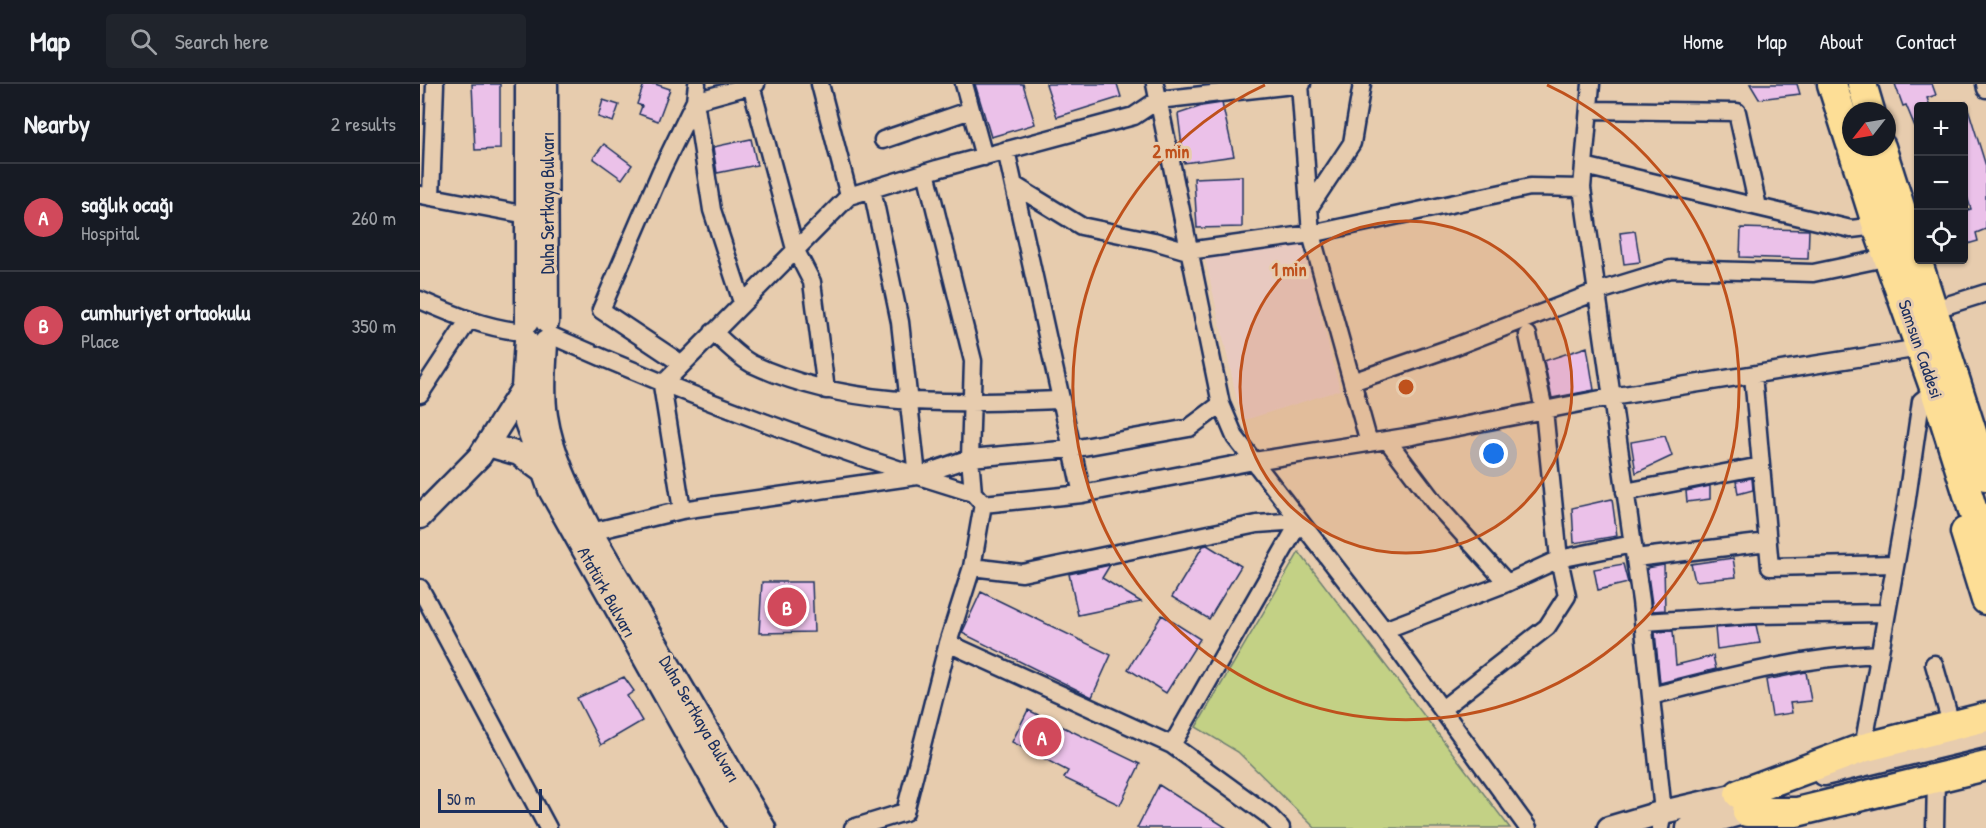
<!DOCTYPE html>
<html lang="en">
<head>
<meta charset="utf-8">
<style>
	:root { --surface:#171b24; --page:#20242c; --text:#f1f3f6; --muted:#9ea1a6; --line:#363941; --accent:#d1495b }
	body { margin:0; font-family:"Patrick Hand",sans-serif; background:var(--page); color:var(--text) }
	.controls { position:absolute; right:18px; top:18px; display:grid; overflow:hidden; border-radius:6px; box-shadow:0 2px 4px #0004 }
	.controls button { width:54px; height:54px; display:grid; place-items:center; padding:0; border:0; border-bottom:2px solid var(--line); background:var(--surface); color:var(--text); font:30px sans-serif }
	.compass { position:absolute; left:1422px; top:18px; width:54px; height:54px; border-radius:50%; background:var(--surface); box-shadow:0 2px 4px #0004; rotate:239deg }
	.scale { position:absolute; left:18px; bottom:15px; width:104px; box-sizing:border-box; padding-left:6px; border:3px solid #1b2f5e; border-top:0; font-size:16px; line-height:21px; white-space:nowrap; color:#1b2f5e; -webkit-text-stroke:4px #e7ccae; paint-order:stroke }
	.you { position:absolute; left:1074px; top:370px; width:21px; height:21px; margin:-15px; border:4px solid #fff; border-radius:50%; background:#1a73e8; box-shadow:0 0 0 9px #1a73e833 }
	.badge { display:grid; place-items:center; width:39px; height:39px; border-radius:50%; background:var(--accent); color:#fff; font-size:20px; font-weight:700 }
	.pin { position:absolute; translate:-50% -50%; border:3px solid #fff; box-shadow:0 2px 6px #0006 }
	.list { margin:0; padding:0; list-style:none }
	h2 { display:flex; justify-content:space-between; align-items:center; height:78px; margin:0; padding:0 24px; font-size:26px }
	h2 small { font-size:20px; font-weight:400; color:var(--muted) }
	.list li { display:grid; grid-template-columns:39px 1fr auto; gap:18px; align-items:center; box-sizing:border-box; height:108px; padding:0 24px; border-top:2px solid var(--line) }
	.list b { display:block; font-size:22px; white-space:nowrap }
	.list p { margin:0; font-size:20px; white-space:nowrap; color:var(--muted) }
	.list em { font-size:20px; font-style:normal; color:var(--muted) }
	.icon { flex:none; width:33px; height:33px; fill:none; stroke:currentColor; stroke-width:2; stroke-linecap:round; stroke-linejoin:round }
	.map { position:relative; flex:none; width:1566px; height:744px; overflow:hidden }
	header { display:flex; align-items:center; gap:36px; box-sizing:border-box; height:84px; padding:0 30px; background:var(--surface); border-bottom:2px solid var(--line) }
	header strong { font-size:28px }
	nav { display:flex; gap:33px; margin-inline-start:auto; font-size:21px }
	.search { width:420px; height:54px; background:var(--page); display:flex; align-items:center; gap:15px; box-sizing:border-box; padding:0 21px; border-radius:6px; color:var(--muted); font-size:22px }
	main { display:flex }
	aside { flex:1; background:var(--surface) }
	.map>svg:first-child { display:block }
</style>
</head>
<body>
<header>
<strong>Map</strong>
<div class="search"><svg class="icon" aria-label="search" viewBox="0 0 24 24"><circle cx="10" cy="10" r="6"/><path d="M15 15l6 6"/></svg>Search here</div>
<nav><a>Home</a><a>Map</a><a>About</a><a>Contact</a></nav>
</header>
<main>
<aside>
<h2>Nearby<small>2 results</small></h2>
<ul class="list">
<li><span class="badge">A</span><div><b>sağlık ocağı</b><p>Hospital</p></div><em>260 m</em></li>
<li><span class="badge">B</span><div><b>cumhuriyet ortaokulu</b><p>Place</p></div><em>350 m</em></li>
</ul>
</aside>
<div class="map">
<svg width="1566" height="744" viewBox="0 0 1566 744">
	<rect width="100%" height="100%" fill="#e7ccae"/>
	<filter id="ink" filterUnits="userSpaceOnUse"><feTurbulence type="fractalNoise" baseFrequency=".0167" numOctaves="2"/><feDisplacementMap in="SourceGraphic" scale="12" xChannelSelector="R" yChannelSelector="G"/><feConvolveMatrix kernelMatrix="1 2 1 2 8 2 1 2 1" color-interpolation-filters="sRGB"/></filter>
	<g filter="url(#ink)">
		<path fill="#e8c9c0" d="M882 158 920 306 822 337 785 174Z"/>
		<path fill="#c3d185" stroke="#6f8072" stroke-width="1.5" d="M879 468 1090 744H895L818 668 776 643Z"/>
		<path fill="#ebc1e9" stroke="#1b2f5e" stroke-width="1.5" d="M52 0H80V65L55 66Z
			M224 0H235L250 5 238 37 219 30 222 22 217 20Z
			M555 0H603L615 40 571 53Z
			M626 0H697L701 13 637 33Z
			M1330 0H1377L1380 10 1339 15Z
			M1475 0H1512L1516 11 1507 14 1510 22H1498V50L1486 21 1483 22Z
			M183 16 199 21 193 38 178 33Z
			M1546 18 1566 82V145L1556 149 1558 157 1544 161V127L1551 125 1544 103V19Z
			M802 19 814 72 764 79 758 30 782 22Z
			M331 55 337 81 297 89 293 63Z
			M184 60 212 81 202 95 173 74Z
			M822 92V143L777 144 774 94Z
			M1321 144 1389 146 1388 175 1320 173Z
			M1215 147 1220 178 1204 180 1200 149Z
			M1167 263 1174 306 1132 314 1124 277Z
			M1245 352 1252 372 1216 389 1211 358Z
			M1332 394 1333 406 1318 410 1316 397Z
			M1290 402V415L1267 418 1266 407Z
			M1192 415 1197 452 1154 459 1152 424Z
			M787 461 821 482 789 535 752 513 783 462Z
			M1313 474 1316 493 1275 497 1271 480Z
			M1203 480 1208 499 1178 506 1174 485Z
			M690 481 682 494 721 518 658 531 649 490Z
			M1244 481 1245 526 1233 527 1227 484Z
			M342 498H392L394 548 339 549Z
			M561 508 691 571 672 613 542 549Z
			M742 531 780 555 746 609 708 585Z
			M1336 541 1340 559 1297 565 1295 544Z
			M1253 547 1256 581 1293 572 1296 585 1240 599 1235 548Z
			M1386 588 1391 617 1370 619 1372 629 1352 632 1346 596Z
			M204 593 214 607 207 612 222 637 181 661 157 614Z
			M608 626 720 680 700 721 644 694 648 687 592 658Z
			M739 701 807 744H717Z"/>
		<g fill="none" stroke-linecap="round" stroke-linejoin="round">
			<g stroke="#1b2f5e" stroke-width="21">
				<path id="street" d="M277 0 275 17 292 126 322 218
					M400 0 429 112
					M544 0 564 73
					M735 0 801 320 815 353 964 546 1108 744
					M880 0 891 150 949 359
					M1171 0 1162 104 1221 517 1243 728 1240 744
					M1565 0 1566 5
					M331 1 375 165 392 198 406 306
					M1169 26 1317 28 1338 123
					M463 56 551 26
					M586 66 662 410
					M1164 82 1431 145 1457 142
					M506 88 553 277 550 374 553 409
					M594 101 661 142 734 157 768 167 891 150 1110 103 1162 104
					M452 105 480 238 497 392
					M1 111 107 131
					M11 113 15 0
					M889 124 932 59 942 0
					M0 216C34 231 66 244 103 248
					M1512 226 1566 209
					M293 248C305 258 318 273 332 280 431 326 535 319 641 316
					M130 251C268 312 408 365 553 409L563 420 552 483 528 559 485 728 433 744
					M262 280 181 226 241 87 275 17 336 0
					M1333 291 1350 483 1474 480
					M932 298 1036 262 1176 208 1251 185 1393 189 1470 173
					M0 310 48 237
					M967 356 1014 418 1087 499
					M1205 408 1341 382
					M563 420 662 410 834 377 992 352 1191 313 1500 264
					M262 426 242 301 429 112 517 85 714 32 738 16 882 0
					M171 448 262 426 497 392 550 374 652 365 769 344 801 320
					M1215 474 1348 458
					M552 483 602 489 837 440 880 437
					M0 504 128 744
					M1224 538 1334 531 1467 529
					M964 546 1087 499 1139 475 1124 326 1108 251
					M528 559 752 661 848 731 861 744
					M1514 580 1532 643
					M1231 612C1307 593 1381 573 1460 570
					M1022 625 1127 543 1147 512 1139 475 1213 460
					M752 661 880 437
					M1443 664 1486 421 1501 317 1515 306
					M1515 744 1516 694"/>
			</g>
			<g stroke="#1b2f5e" stroke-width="27">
				<path id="secondary" d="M126 0 127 238
					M107 238V0
					M106 256 103 304 106 338 130 406 320 744
					M126 258C125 282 122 308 126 332 132 372 153 412 171 448L344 744
					M75 363 99 370 121 386
					M0 433 60 372 103 304
					M1404 690 1566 651
					M1189 744 1243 728 1334 707
					M1268 744 1342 724"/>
			</g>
			<g stroke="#1b2f5e" stroke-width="33">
				<path id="highway" d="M1412 0 1431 60
					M1442 0 1450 27
					M1432 63 1457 142 1515 306 1566 468
					M1461 63 1566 392
					M1545 448 1566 516
					M1319 710 1443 664 1566 633
					M1327 728H1377L1566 682"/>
			</g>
			<use href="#street" stroke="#e7ccae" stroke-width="16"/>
			<use href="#secondary" stroke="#e7ccae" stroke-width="22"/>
			<use href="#highway" stroke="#fdde96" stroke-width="28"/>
		</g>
	</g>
	<circle cx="986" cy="303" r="166" fill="#bf511c" fill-opacity=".12"/>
	<g fill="none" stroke="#bf511c" stroke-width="3">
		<circle cx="986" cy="303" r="166"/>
		<path d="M1127 1A333 333 0 1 1 845 1"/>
	</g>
	<g text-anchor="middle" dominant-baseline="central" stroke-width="6" stroke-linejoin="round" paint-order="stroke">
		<g font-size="18" fill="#1b2f5e" stroke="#e7ccae">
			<text transform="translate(127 119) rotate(-90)">Duha Sertkaya Bulvarı</text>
			<text transform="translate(1501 265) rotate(71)">Samsun Caddesi</text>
			<text transform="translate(187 508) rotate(61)">Atatürk Bulvarı</text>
			<text transform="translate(280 635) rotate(60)">Duha Sertkaya Bulvarı</text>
		</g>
	</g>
	<circle cx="986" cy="303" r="9" fill="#bf511c" stroke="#e7ccae" stroke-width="3"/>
	<g font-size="18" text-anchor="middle" font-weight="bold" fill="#bf511c" stroke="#e7ccae" stroke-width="6" stroke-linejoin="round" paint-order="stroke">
		<text x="751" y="74">2 min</text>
		<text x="869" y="192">1 min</text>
	</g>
</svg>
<div class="controls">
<button>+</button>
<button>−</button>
<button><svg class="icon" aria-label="locate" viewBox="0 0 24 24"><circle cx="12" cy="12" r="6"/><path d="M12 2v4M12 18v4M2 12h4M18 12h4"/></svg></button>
</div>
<svg class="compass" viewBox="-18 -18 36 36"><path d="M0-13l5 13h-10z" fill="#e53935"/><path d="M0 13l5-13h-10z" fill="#9ea1a6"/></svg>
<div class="scale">50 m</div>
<div class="you"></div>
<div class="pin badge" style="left:622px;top:653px">A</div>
<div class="pin badge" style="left:367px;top:523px">B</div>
</div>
</main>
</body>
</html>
